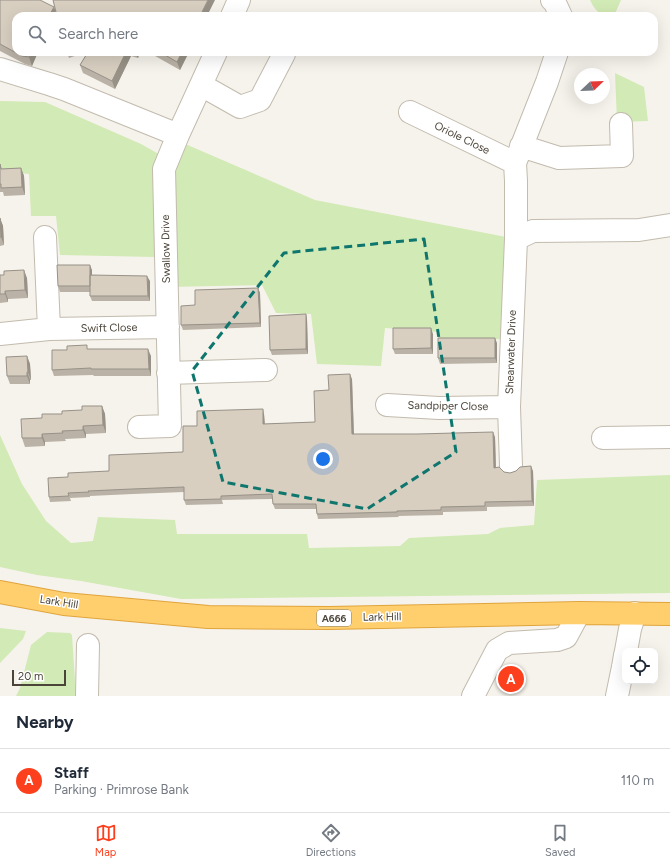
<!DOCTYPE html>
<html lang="en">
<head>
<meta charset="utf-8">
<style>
	:root { --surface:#fff; --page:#f2f2f3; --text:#1f2937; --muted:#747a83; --line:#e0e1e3; --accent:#fc3f1d }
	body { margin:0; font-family:Figtree,sans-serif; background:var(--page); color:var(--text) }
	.controls { position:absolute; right:12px; bottom:12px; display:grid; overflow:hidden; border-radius:8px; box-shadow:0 4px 16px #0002 }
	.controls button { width:36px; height:36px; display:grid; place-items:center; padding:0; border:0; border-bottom:1px solid var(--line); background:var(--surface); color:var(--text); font:20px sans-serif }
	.compass { position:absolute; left:574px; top:68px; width:36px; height:36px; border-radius:50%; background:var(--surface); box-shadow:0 4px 16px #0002; rotate:67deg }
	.scale { position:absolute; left:12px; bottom:10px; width:54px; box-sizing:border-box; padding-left:4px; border:2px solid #4b4439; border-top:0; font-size:11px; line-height:14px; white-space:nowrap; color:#4b4439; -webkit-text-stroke:3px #fff; paint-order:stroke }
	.you { position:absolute; left:323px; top:459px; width:14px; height:14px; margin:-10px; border:3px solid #fff; border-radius:50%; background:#1a73e8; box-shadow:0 0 0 6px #1a73e833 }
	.badge { display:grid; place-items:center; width:26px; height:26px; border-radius:50%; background:var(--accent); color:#fff; font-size:13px; font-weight:700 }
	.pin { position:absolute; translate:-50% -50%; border:2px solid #fff; box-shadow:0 1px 4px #0006 }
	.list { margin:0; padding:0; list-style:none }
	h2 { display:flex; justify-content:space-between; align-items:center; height:52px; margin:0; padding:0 16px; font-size:17px }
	h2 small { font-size:13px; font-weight:400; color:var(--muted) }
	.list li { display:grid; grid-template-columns:26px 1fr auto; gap:12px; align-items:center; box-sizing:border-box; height:64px; padding:0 16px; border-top:1px solid var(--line) }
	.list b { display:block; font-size:15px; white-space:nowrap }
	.list p { margin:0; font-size:13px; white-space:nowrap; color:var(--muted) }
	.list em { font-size:13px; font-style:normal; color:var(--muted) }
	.icon { flex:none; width:22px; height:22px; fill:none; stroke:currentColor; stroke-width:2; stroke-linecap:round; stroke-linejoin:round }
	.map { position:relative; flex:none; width:670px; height:696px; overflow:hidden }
	.search { position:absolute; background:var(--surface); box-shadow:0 4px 16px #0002; left:12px; right:12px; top:12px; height:44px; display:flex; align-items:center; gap:10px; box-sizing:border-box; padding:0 14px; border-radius:12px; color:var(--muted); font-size:15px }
	.sheet { height:116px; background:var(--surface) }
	nav { display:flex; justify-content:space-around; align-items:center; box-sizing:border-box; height:56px; border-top:1px solid var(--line); background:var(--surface); font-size:11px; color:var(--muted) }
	nav a { display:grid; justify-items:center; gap:2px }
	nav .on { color:var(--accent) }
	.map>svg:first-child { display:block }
</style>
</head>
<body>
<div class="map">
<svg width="670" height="696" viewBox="0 0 670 696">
	<rect width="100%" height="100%" fill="#f6f3ec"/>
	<path fill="#d2eab5" d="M590 0H621L614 16C600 16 596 12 590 0Z
		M615 73 644 87 648 121 617 122Z
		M0 101 45 102 141 144 164 157 153 181 155 257 60 255 56 216H31L29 174 0 171Z
		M176 140 315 200 516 239 512 339 438 340 439 332 385 328 381 366 317 364 311 314 276 313 262 285 167 287Z
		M0 435 22 484 46 521 71 543 93 541 98 517 175 520 177 534H307L309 548 400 546 409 538 488 534 500 528 534 525 537 480 670 475V593L181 599 81 581 37 575 0 567Z
		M0 628 26 631 23 639 0 663Z
		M47 632 70 633 72 635 76 696H16L20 688 31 645Z"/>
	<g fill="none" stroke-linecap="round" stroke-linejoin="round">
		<g stroke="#c2bbae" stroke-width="24">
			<path id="minor" d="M552 0 554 1 561 16
				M232 16 239 0
				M0 69 49 84 64 89 178 135
				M201 85 240 107 260 100 284 54
				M410 112 515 163
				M521 146 559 158 622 156 621 124
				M45 237 49 329
				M516 239 533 231 639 230 670 225
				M0 334 49 329 168 327
				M168 373 266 370
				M387 405 439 408 509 407
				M139 427 170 426 164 169 178 135 216 52
				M603 438 670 437
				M511 466 509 407 516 239V181L515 163 547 82 557 52
				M626 651 630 629 635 613
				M87 696 88 645
				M473 696 497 650 509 643 557 640 566 637 579 613
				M617 696 623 667 625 655"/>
		</g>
		<g stroke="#e0a43c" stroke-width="24">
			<path id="highway" d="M0 592 64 604 208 617 329 618 579 613 670 614"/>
		</g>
		<use href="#minor" stroke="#fff" stroke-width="22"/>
		<use href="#highway" stroke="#ffcf6e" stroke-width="22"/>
	</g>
	<path fill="#bab2a6" d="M0 0 54 7 57 15 16 52H38L32 66 25 64 0 51Z
		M67 52H86L69 58Z
		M88 52H140L138 58 131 56 115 89 83 73 80 65Z
		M148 52H189L180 70Z
		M0 164 2 169 21 168 24 176 25 195 4 196 3 192H0Z
		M0 218 3 226 4 245 0 246Z
		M92 270V275L150 281V301H92L90 296V292H60L58 286Z
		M0 275 27 278 28 298 8 299V302L0 303Z
		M258 288 260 293 261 327 183 330 181 325 195 305Z
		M306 314 307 319 308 354 272 355 270 350Z
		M433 334V354H395L393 349Z
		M497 343V363L440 364 438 358Z
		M89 349 151 356V376H94L93 375 54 376 52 370Z
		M27 356 30 364 31 380H30V384H10L7 376Z
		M352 379 354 434 495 437 496 468 504 472 510 473 533 471 534 506 487 507V511L443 512V515L398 516 399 517 318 519 316 509H275L273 504V499L222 500 223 504 186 505 184 500V492L133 494 90 496V497L70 498 71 501 50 502 49 497 68 477 109 471 183 452 197 426 264 414 265 424 315 422 329 390Z
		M102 406 105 414 106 433 86 434V438L65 439 66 441 45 442V446L25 447 22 438 42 418Z"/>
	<path fill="#979187" d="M208 0H215L207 16H200Z
		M54 7 57 15 56 16H49Z
		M31 52H38L32 66 29 57Z
		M126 52H130L131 56 115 89 112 81Z
		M135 52H140L138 58Z
		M182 52H189L180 70 177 62Z
		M21 168 24 176 25 195 22 187Z
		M0 218 3 226 4 245 1 237Z
		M90 265 92 270V292L90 286Z
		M24 270 27 278 28 298 25 290Z
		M147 276 150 281V301L148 296Z
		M258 288 260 293 261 327 260 323Z
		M5 291 8 299V302L5 294Z
		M306 314 307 319 308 354 306 349Z
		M431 328 433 334V354L431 348Z
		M495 338 497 343V363L495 358Z
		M148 349 151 356V376L149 369Z
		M27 356 30 364 31 380 28 372Z
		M27 372 30 380V384L27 376Z
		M350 374 352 379 354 439 352 434Z
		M102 406 105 414 106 433 103 425Z
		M263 409 264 414 265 429 263 424Z
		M83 426 86 434V438L83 430Z
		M493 432 495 437 496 473 494 468Z
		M42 434 45 442V446L42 438Z
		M531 466 533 471 534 506 532 501Z"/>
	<path fill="#d8cfc1" stroke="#979187" d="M0 0H40L54 7 49 16H16V52H31L29 57 22 56 0 44Z
		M53 0H208L200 16H57Z
		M88 52H126L112 81 80 65Z
		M160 52H182L177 62Z
		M0 164 1 169 21 168 22 187 1 188V184H0Z
		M0 218 1 237H0Z
		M57 265H90V286H58Z
		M24 270 25 290 5 291V294H0V275H4V271Z
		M90 275 147 276 148 296H90Z
		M258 288 260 323 181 325V306L195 305V290Z
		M306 314V349L270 350 269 316Z
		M393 328H431V348L393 349Z
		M438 338H495V358H438Z
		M87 345V349H148L149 369H91V368L52 370V350H67V346Z
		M27 356 28 372H27V376H7L6 357Z
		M350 374 352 434H417L493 432 494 468 499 467 504 472 510 473 516 471 520 467 531 466 532 501 485 502V506L441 507V510L397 511V512L317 514 316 504H273L272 494 221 496V499L184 500V487L132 489 88 491 89 492 68 493 69 496 49 497 48 478 68 477V473L109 471V455L183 452V426H197V411L263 409V424L315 422 314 391 329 390 328 375Z
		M82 406H102L103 425 83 426V430L62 431 63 433 42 434V438H22L21 419 42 418V414H62V411L82 410Z"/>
	<path fill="none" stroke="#0f766e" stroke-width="3" stroke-dasharray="8 5" stroke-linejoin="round" d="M424 239 456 452 367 509 223 482 192 371 284 253Z"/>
	<g text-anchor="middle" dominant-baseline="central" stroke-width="3" stroke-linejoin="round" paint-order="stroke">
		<rect fill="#fff" stroke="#817c74" stroke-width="1" x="317" y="610" width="34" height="16" rx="3"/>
		<g font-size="10" font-weight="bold" fill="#4b4439">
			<text x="334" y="618">A666</text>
		</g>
		<g font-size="11" fill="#4b4439" stroke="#fff">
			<text transform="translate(462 138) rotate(26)">Oriole Close</text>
			<text transform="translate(166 249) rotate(-91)">Swallow Drive</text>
			<text transform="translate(109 328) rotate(-1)">Swift Close</text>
			<text transform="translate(511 352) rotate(-88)">Shearwater Drive</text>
			<text transform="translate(448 406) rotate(1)">Sandpiper Close</text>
			<text transform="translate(59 602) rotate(9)">Lark Hill</text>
			<text transform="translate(382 617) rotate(-1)">Lark Hill</text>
		</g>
	</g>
</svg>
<div class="controls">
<button><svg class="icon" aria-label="locate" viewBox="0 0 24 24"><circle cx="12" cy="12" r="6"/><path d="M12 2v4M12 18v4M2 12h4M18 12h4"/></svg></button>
</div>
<svg class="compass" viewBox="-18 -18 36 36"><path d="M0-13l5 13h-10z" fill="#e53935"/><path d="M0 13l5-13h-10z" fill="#747a83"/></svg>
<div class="scale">20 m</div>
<div class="you"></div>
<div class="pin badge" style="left:511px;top:679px">A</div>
<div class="search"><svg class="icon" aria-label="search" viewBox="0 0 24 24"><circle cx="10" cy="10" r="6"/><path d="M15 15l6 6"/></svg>Search here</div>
</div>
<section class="sheet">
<h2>Nearby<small></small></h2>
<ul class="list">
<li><span class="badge">A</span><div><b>Staff</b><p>Parking · Primrose Bank</p></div><em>110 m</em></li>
</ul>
</section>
<nav>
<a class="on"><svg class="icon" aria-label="map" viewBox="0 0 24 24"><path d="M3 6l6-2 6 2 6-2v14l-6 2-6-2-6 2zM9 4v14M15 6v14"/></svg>Map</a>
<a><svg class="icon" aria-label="directions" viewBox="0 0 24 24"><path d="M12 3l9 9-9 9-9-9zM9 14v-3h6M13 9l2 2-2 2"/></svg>Directions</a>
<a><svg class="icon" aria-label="saved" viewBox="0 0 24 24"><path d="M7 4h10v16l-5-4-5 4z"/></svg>Saved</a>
</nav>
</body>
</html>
